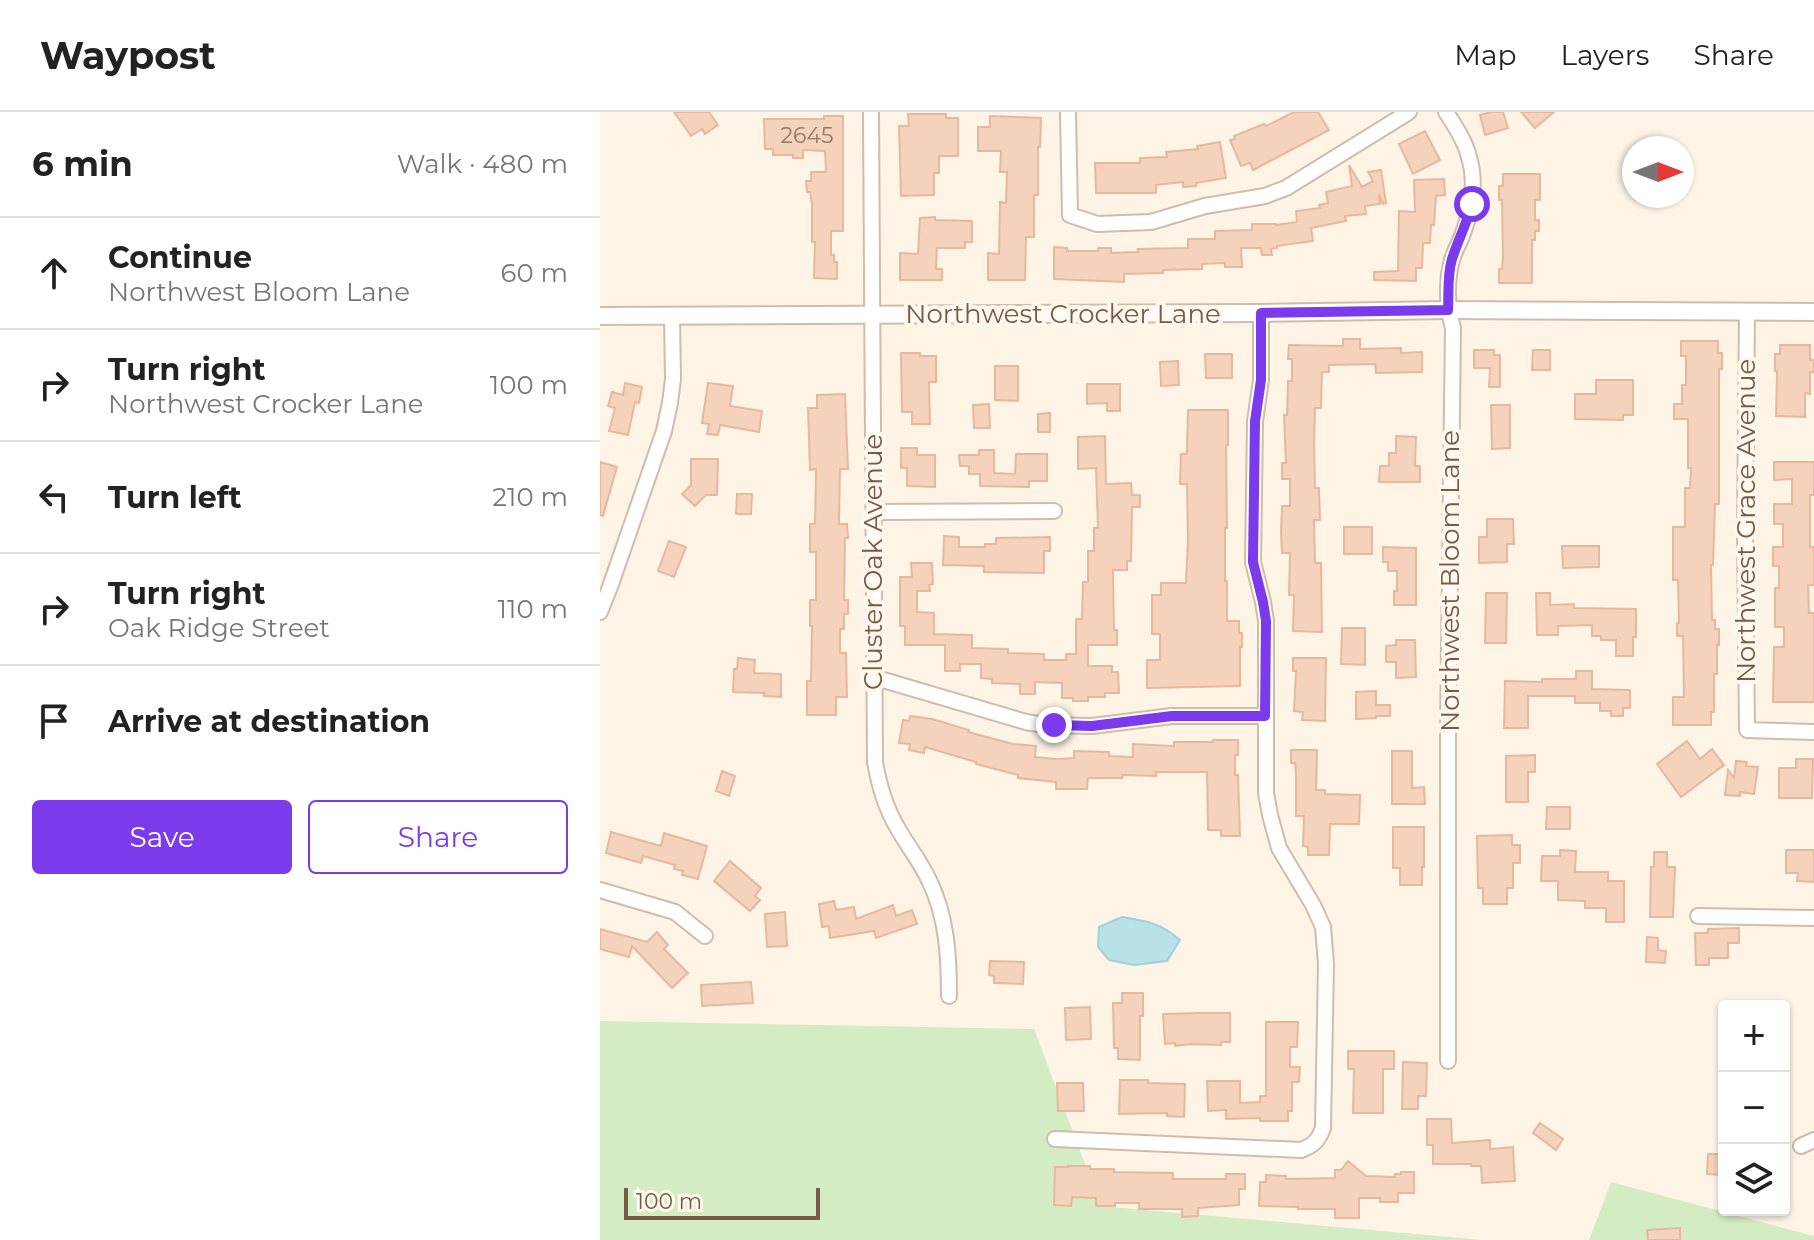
<!DOCTYPE html>
<html lang="en">
<head>
<meta charset="utf-8">
<style>
	:root { --surface:#fff; --page:#f2f2f2; --text:#222; --muted:#767676; --line:#e0e0e0; --accent:#7c3aed }
	body { margin:0; font-family:Montserrat,sans-serif; background:var(--page); color:var(--text) }
	.controls { position:absolute; right:24px; bottom:24px; display:grid; overflow:hidden; border-radius:8px; box-shadow:0 2px 6px #0004 }
	.controls button { width:72px; height:72px; display:grid; place-items:center; padding:0; border:0; border-bottom:2px solid var(--line); background:var(--surface); color:var(--text); font:40px sans-serif }
	.compass { position:absolute; left:1022px; top:24px; width:72px; height:72px; border-radius:50%; background:var(--surface); box-shadow:0 2px 6px #0004; rotate:90deg }
	.scale { position:absolute; left:24px; bottom:20px; width:196px; box-sizing:border-box; padding-left:8px; border:4px solid #785a49; border-top:0; font-size:22px; line-height:28px; white-space:nowrap; color:#785a49; -webkit-text-stroke:6px #fff8ed; paint-order:stroke }
	.stop { position:absolute; width:24px; height:24px; margin:-18px; border:6px solid #7c3aed; border-radius:50%; background:#fff }
	.stop.end { background:#7c3aed; border-color:#fff; box-shadow:0 2px 8px #0008 }
	.list { margin:0; padding:0; list-style:none }
	h2 { display:flex; justify-content:space-between; align-items:center; height:104px; margin:0; padding:0 32px; font-size:34px }
	h2 small { font-size:26px; font-weight:400; color:var(--muted) }
	.list li { display:grid; grid-template-columns:52px 1fr auto; gap:24px; align-items:center; box-sizing:border-box; height:112px; padding:0 32px; border-top:2px solid var(--line) }
	.list b { display:block; font-size:30px; white-space:nowrap }
	.list p { margin:0; font-size:26px; white-space:nowrap; color:var(--muted) }
	.list em { font-size:26px; font-style:normal; color:var(--muted) }
	.actions { display:flex; gap:16px; padding:24px 32px }
	.actions a { flex:1; padding:18px 0; border:2px solid var(--accent); border-radius:8px; text-align:center; font-size:28px; color:var(--accent) }
	.actions .main { background:var(--accent); color:#fff }
	.icon { flex:none; width:44px; height:44px; fill:none; stroke:currentColor; stroke-width:2; stroke-linecap:round; stroke-linejoin:round }
	.map { position:relative; flex:none; width:1214px; height:1128px; overflow:hidden }
	header { display:flex; align-items:center; gap:48px; box-sizing:border-box; height:112px; padding:0 40px; background:var(--surface); border-bottom:2px solid var(--line) }
	header strong { font-size:38px }
	nav { display:flex; gap:44px; margin-inline-start:auto; font-size:28px }
	main { display:flex }
	aside { flex:1; background:var(--surface) }
	.map>svg:first-child { display:block }
</style>
</head>
<body>
<header>
<strong>Waypost</strong>
<nav><a>Map</a><a>Layers</a><a>Share</a></nav>
</header>
<main>
<aside>
<h2>6 min<small>Walk · 480 m</small></h2>
<ul class="list">
<li><svg class="icon" aria-label="ahead" viewBox="0 0 24 24"><path d="M12 20V5M6 11l6-6 6 6"/></svg><div><b>Continue</b><p>Northwest Bloom Lane</p></div><em>60 m</em></li>
<li><svg class="icon" aria-label="right" viewBox="0 0 24 24"><path d="M7 20v-9h11M14 6l5 5-5 5"/></svg><div><b>Turn right</b><p>Northwest Crocker Lane</p></div><em>100 m</em></li>
<li><svg class="icon" aria-label="left" viewBox="0 0 24 24"><path d="M17 20v-9H6M10 6l-5 5 5 5"/></svg><div><b>Turn left</b></div><em>210 m</em></li>
<li><svg class="icon" aria-label="right" viewBox="0 0 24 24"><path d="M7 20v-9h11M14 6l5 5-5 5"/></svg><div><b>Turn right</b><p>Oak Ridge Street</p></div><em>110 m</em></li>
<li><svg class="icon" aria-label="arrive" viewBox="0 0 24 24"><path d="M6 21V4h12l-3 4 3 4H6"/></svg><div><b>Arrive at destination</b></div></li>
</ul>
<div class="actions"><a class="main">Save</a><a>Share</a></div>
</aside>
<div class="map">
<svg width="1214" height="1128" viewBox="0 0 1214 1128">
	<rect width="100%" height="100%" fill="#fdf4e6"/>
	<path fill="#d4ecc3" d="M0 909 434 917 501 1094 883 1128H0Z
		M1011 1070 1214 1124V1128H989Z"/>
	<path fill="#b9e1e8" stroke="#9fd1da" stroke-width="2" d="M522 805C547 809 560 811 580 828L567 849 534 853 509 848 498 835 499 815Z"/>
	<path fill="#f4d2bc" stroke="#e7b89c" stroke-width="2" d="M74 0H109L118 13 105 22 102 17 91 24Z
		M694 0H718L729 18 653 58 650 51 641 54 630 28 635 27 634 24 664 12 666 14Z
		M891 0H903L908 16 885 23 880 3Z
		M921 0H954L935 16Z
		M308 2H346V6H358V44H339V61H334V83L301 84 299 14H309Z
		M224 4H243V119H231V143H234V150H237V167L214 166 215 130H212V92L210 80H207L206 69H211V60H226L225 39 203 38V46H193V43H173V37H165L164 7H224Z
		M390 4 441 6 440 35H438V83H434V125H426L425 168H388V141L399 142 400 90 406 91 407 60H400L401 39H378V15H390Z
		M825 19 840 48 813 62 799 32Z
		M620 30 626 66 596 71V74L583 75V70L556 73V81H496L495 51H540V46L567 45 566 40 598 37 597 34Z
		M749 53 762 75 773 69 768 60 781 58 786 91 783 92 779 83 780 92 765 94 766 102 745 104 746 109 711 116 713 129 677 134V136L671 137 672 143H662L661 136H641L642 155H625V151L602 152V157L563 158V161L524 162V170L454 167V135L467 136V139H498V136H511V141L538 140V137L588 136V127H615V119L652 118V112H676V113L697 110 696 99 720 96 719 93 728 91 726 80 752 74Z
		M903 62H940V88H935V108H939V119H935V128H932V171H899V157H902L903 145 902 88H899V74H903Z
		M844 67 845 83 836 84 834 113H831L830 131H823L822 156H816V169L774 168V160L798 159 799 99 815 100 814 68Z
		M335 105V108L372 109V130H365V136H337L336 157H342V168H300V141L318 142 320 106Z
		M743 227H760V237L801 236V241L822 240V260L776 261 775 252 729 253V260H722L721 296H715L714 330 715 376H719L720 408H714L715 451H721L722 520 693 519 694 483H689L690 441H682L681 421 682 394H690V367H682V351H686L684 303H687L688 269H692V247H688L689 233 743 234Z
		M1081 229H1118V241H1122V257H1119V392H1115L1113 453H1111L1112 508H1115V517H1119V533H1117V562H1114V600H1111V613H1073V585H1084L1083 524H1077V511H1079L1078 468H1073V415H1085V376H1090L1091 356H1088V307H1074V292H1082V273H1086V244H1081Z
		M1180 233H1210V248H1214V260H1210V282L1205 281V305L1176 304 1177 259H1175V242H1180Z
		M874 238H894V243H900V275H889L890 256H874Z
		M933 238H950V258H932Z
		M301 241H320V244H336V270H329L330 312H312V300H302Z
		M605 242H632V266H606Z
		M578 249 579 273 561 274 560 250Z
		M395 254H418V289L395 288Z
		M996 268H1033V303H1023V308L975 307V282H996Z
		M25 271 42 275 39 291 35 290 28 323 9 319 15 296 8 294 12 280 23 283Z
		M108 271 133 274 130 294 162 299 159 320 120 313 118 323 107 322 109 312 102 311Z
		M487 272H520V299H507V291L487 292Z
		M245 282 248 357H240L239 412H247L248 426H245L244 488H248V502H244V517H240V541H246L247 585H236V603H207V569H211L212 514H210V488H216V440H210V412H215L216 357 210 358 208 296H217V283Z
		M389 292 390 316H374L373 293Z
		M891 293H910V336L892 337Z
		M588 298H628V333H626L627 416H625V469H627V509H639V521H642V535H640V574L547 576V548H560V522H552V483H561V471H586L588 427 587 372H580L581 342H586L587 339Z
		M450 301V320H438V302Z
		M505 324 506 372 531 371 532 383H540V395H532L531 449H527V458H513L514 518H517V533H488V554H512V560H518L519 581H505V585H488V589H473V586H462V571L435 570V582H420V572L392 571V567L381 566V552H360V559H345V533H305V514H300V465H312L311 451H332L333 472 329 473 330 479H317V500L334 501V522L372 523V536L408 537V541L444 542V548H466V542H476V507H482L483 470H488V439H494V416H498L496 356 478 357V325Z
		M796 324 816 325 815 354H820V370H779L780 354H789V341H796Z
		M301 336H317V343H335V375L307 374V356H301Z
		M379 338H394V361L415 362 416 342H447V369H429V375L380 374V362H369V354H360L359 343H379Z
		M91 347H118L117 383H106L95 394 82 382 91 373Z
		M0 350 17 355 3 404 0 403Z
		M1174 350H1214V383H1210V435H1214V473H1208L1209 501H1214V590H1173L1174 535H1184V515H1175V476H1179V454H1173V435H1183V412H1174V392H1192V367L1174 368Z
		M137 382H152L151 402H136Z
		M887 407H913L914 432H907V450L879 451V425H887Z
		M744 415H772V442H744Z
		M344 424 359 425V435H385V432H396V426L450 425V439H444V461L384 460V454L343 453Z
		M69 429 86 435 74 465 58 459Z
		M962 434H999V455L963 456Z
		M783 435 816 436V493H794V479H797V459H788V450H783Z
		M886 481H907L906 531H885Z
		M936 481H950V493L974 492V496L1036 497V525H1033V544H1016V528H1001V524H992V513L958 514V523H937Z
		M742 516H765V553L741 552Z
		M796 528H815L816 565 796 566V550H786V534L796 533Z
		M138 546 155 548 154 561 181 562V585L164 584V581L133 580 134 557H137Z
		M693 546H726L725 609 702 608 703 600 694 599 696 559H693Z
		M976 559H992V577L1030 578V596H1023V604H1011V599H1000V591H975V584H928V616H904L905 569 942 570V567H976Z
		M776 579V593H790V604H776V606L756 607V580Z
		M310 604 332 607 369 618 368 620 413 632 436 634 435 645 457 647 474 646V639L509 640V644L533 645V632L574 634V630H613V628H638V643H635V663H638L640 724H621V718H608L607 660H556V664L522 663V666H488L487 677H456V670L418 666V663L376 652V650L325 635 324 641 309 638 310 632 299 631 303 608 309 609Z
		M1087 629 1100 647 1112 637 1124 653 1081 685 1057 652Z
		M691 638H717L716 678H725V682L760 683 759 712H730L729 743H708V735L703 734 704 704H696V663L695 651H691Z
		M792 639H812V676L824 675 825 692H792Z
		M935 643V660H928V690H906V644Z
		M1196 647H1213L1212 686H1179V656H1196Z
		M1136 649 1147 650 1146 654 1158 655 1154 682 1140 680V684L1125 683 1128 658 1134 666Z
		M122 659 135 664 129 684 116 679Z
		M947 695H970V717H946Z
		M793 715H824V755H822V773H800V756H793Z
		M11 720 61 734 64 721 107 734 98 767 82 763 83 759 74 757 75 753 43 744 41 751 6 741Z
		M912 723V733H920V751H913V776H907V792H883V776H878L877 724Z
		M960 738 976 739 975 760H1008V769H1024V810H1006V796H985V789L958 788V769H941L942 744H960Z
		M1186 738H1214V770L1197 769 1198 761H1186Z
		M1054 740H1067V755H1075L1073 805H1050L1051 755H1054Z
		M130 749 161 776 155 784 160 788 150 799 114 769Z
		M234 789 236 798 254 795 256 807 293 793 296 804 312 798 317 812 276 826 274 819 230 826 229 814 222 815 219 792Z
		M185 800 187 834 167 835 165 802Z
		M1139 816V831H1128V846H1109V853H1096L1095 821H1108V817Z
		M0 817 47 830 57 820 68 833 64 837 88 861 72 876 32 834 29 845 0 837Z
		M1047 825 1058 826V838L1066 839 1065 851 1046 850Z
		M390 849 424 850 423 872 394 871V864L389 863Z
		M151 870 153 891 102 894 101 873Z
		M522 881H543V904H540V948L518 947V936H514L513 891H522Z
		M490 895 491 927 466 928 465 896Z
		M600 901H630V930H621V933L590 932 575 934V931L565 932 563 902Z
		M666 910H698L697 935H690V955H700L699 970H692V999H688V1009H660V1006L626 1007V998L608 999 607 969H640V991L660 990V984H666Z
		M748 939H794V957H783V1001H753L754 957H748Z
		M803 950 827 951 826 984H818V997H802Z
		M520 968H548V971L585 972 584 1005 567 1004V1001L519 1002Z
		M457 971H483L484 999H458Z
		M827 1007H851L852 1031 890 1028V1037L913 1035 915 1069 882 1071 881 1054H871V1052H833V1033H827Z
		M940 1011 963 1027 956 1038 933 1021Z
		M1108 1042H1124V1063L1107 1062Z
		M748 1049 766 1064 795 1065V1062H801V1060H814V1081H798V1090H780V1086H759V1106H735V1097H698V1095L659 1094 660 1070H666V1063L686 1064V1067L735 1066V1058H741Z
		M468 1054H490V1057H514V1060L573 1061V1067H626V1062H645V1077H639V1093L598 1096V1104L582 1105V1097H539V1091H515V1094H496V1086L472 1085 471 1094 454 1093 455 1055H468Z
		M1080 1116V1128H1048L1047 1118Z"/>
	<g fill="none" stroke-linecap="round" stroke-linejoin="round">
		<g stroke="#d0bcab" stroke-width="18">
			<path id="minor" d="M271 0 275 650C279 673 285 695 297 715 307 733 320 749 329 768 347 805 349 844 349 884
				M468 0 470 103 497 112 551 110 605 94 665 84 686 76 809 0
				M846 0C855 14 865 29 869 45 877 72 872 98 862 124 859 132 854 140 852 148 846 169 847 195 853 216L848 617V949
				M1147 200 1145 420 1147 618 1214 620
				M274 400 454 399
				M0 500 10 475 64 319 70 291 73 267 72 204
				M273 565 426 610 444 613 492 614 572 604H665
				M0 778 75 800 105 824
				M1098 804 1214 806
				M455 1027 701 1038C714 1033 718 1029 723 1016L726 852 723 815 713 793 679 736 670 703 666 681V509L663 490 653 450 655 309 661 268V201
				M1201 1034 1214 1028"/>
		</g>
		<g stroke="#d0bcab" stroke-width="20">
			<path id="tertiary" d="M0 204 661 201 848 198 1214 200"/>
		</g>
		<use href="#minor" stroke="#fff" stroke-width="14"/>
		<use href="#tertiary" stroke="#fff" stroke-width="16"/>
	</g>
	<g fill="none" stroke-linecap="round" stroke-linejoin="round">
		<path stroke="#7c3aed" stroke-width="10" d="M454 613 492 614 572 604H665L666 509 663 490 653 450 655 309 661 268V201L848 198C849 181 847 163 852 147 858 128 867 111 872 92"/>
	</g>
	<g text-anchor="middle" dominant-baseline="central" stroke-width="8" stroke-linejoin="round" paint-order="stroke">
		<g font-size="22" fill="#977866">
			<text x="207" y="23">2645</text>
		</g>
		<g font-size="26" fill="#785a49" stroke="#fff8ed">
			<text x="463" y="202">Northwest Crocker Lane</text>
			<text transform="translate(1146 409) rotate(-90)">Northwest Grace Avenue</text>
			<text transform="translate(273 450) rotate(-90)">Cluster Oak Avenue</text>
			<text transform="translate(850 469) rotate(-90)">Northwest Bloom Lane</text>
		</g>
	</g>
</svg>
<div class="controls">
<button>+</button>
<button>−</button>
<button><svg class="icon" aria-label="layers" viewBox="0 0 24 24"><path d="M12 4l9 5-9 5-9-5zM3 14l9 5 9-5"/></svg></button>
</div>
<svg class="compass" viewBox="-18 -18 36 36"><path d="M0-13l5 13h-10z" fill="#e53935"/><path d="M0 13l5-13h-10z" fill="#767676"/></svg>
<div class="scale">100 m</div>
<div class="stop" style="left:872px;top:92px"></div>
<div class="stop end" style="left:454px;top:613px"></div>
</div>
</main>
</body>
</html>
